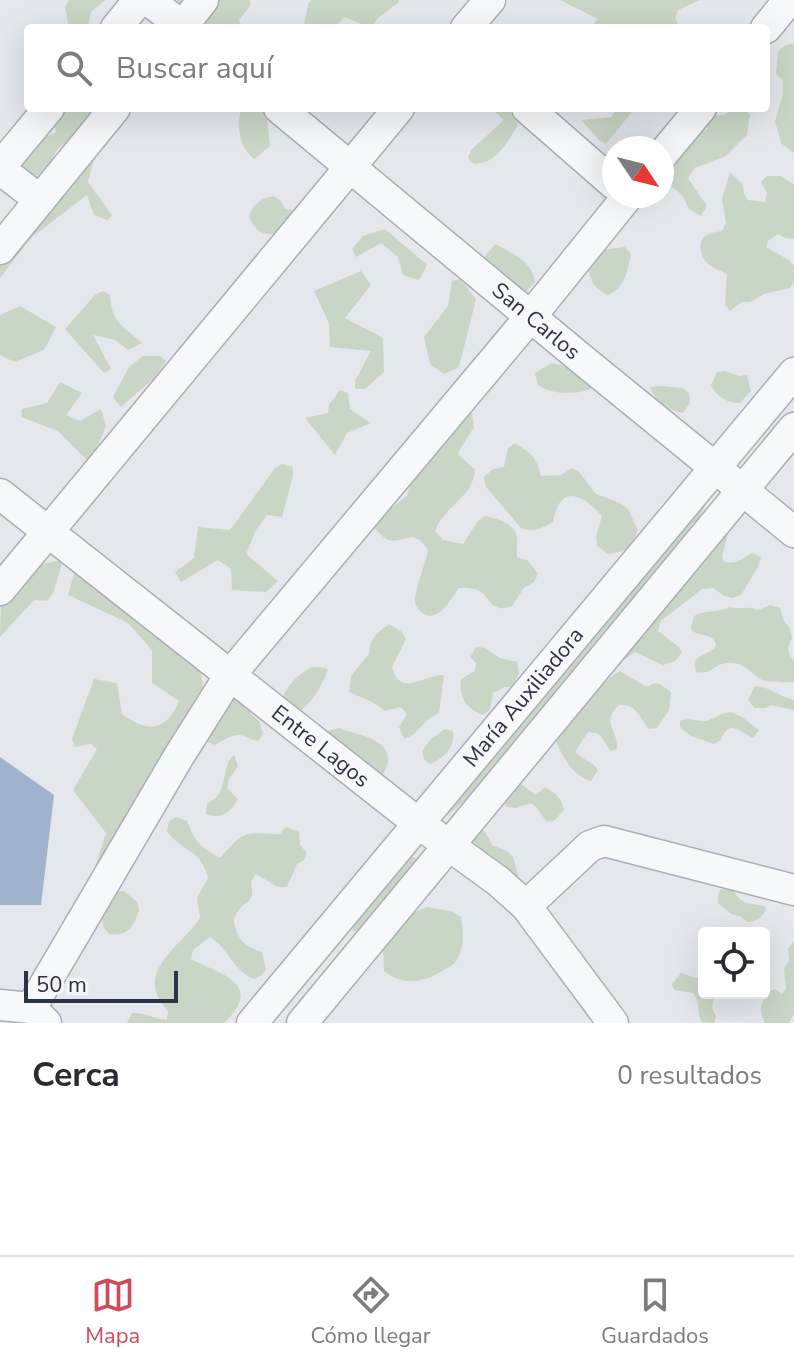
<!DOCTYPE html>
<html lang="es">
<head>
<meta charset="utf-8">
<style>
	:root { --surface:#fff; --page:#f2f2f3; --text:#2b2b33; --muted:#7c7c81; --line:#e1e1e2; --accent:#d1495b }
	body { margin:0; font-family:"Nunito Sans",sans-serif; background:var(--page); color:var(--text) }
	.controls { position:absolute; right:24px; bottom:24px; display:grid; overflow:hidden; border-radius:8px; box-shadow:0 8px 32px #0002 }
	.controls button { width:72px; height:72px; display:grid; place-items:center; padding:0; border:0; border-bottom:2px solid var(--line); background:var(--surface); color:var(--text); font:40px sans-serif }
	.compass { position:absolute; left:602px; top:136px; width:72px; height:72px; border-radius:50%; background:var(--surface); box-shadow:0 8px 32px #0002; rotate:125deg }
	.scale { position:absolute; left:24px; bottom:20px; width:154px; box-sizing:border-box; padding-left:8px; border:4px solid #2b3445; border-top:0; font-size:22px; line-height:28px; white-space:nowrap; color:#2b3445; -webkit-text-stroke:6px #f4f6f9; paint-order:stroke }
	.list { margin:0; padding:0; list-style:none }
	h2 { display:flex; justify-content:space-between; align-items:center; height:104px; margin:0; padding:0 32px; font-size:34px }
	h2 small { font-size:26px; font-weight:400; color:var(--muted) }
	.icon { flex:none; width:44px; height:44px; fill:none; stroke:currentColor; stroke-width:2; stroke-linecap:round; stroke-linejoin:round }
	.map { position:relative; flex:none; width:794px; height:1023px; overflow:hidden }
	.search { position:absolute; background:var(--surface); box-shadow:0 8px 32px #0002; left:24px; right:24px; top:24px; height:88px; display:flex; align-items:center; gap:20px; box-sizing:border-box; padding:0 28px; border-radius:8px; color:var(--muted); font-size:30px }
	.sheet { height:232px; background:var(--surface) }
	nav { display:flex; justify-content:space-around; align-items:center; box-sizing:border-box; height:112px; border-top:2px solid var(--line); background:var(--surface); font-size:22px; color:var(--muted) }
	nav a { display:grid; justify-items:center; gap:4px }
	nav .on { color:var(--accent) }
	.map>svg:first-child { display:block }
</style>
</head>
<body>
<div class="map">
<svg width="794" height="1023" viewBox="0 0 794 1023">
	<rect width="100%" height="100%" fill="#e4e7ec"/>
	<path fill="#c9d6c5" d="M69 0H105L91 12 88 28H69L65 7Z
		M177 0H250V6L239 20 241 28H204L203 23 182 13Z
		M311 0H399L398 3 379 17 370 28 345 17 334 28H312L304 25 308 4Z
		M560 0H700L678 10 675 18 680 28H590L598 19Z
		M794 43V153L781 143 775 121 783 94V81L776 74 778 52 784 46Z
		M55 108H103L73 145 63 144C55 151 52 156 54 168L50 174C37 176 30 177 20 169L17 155 41 136H48L56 132 53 113Z
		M242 108H266L270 146 254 159C251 156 247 153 245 149 238 137 237 120 242 108Z
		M491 108H508L518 125C506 143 498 163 474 164L468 158 471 150 504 120Z
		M617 108H635L606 144 599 140 581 120 611 117Z
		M736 109H743L750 114 747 135 726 156 695 168 688 178 707 206 701 216 689 209 682 195 664 180 662 163 689 139 707 129 706 124 710 116 723 115Z
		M71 153 94 158 88 182 112 215 108 220 94 215 87 195 31 238 0 278V248L61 198 60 166Z
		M730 172 743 185 744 194 748 200 765 202 767 193 761 182 767 176H780L794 184V239L785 238 778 234 768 241 766 247 789 260 794 266V282L790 288 764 294 750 302H742L730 311 725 305 727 274C721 271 713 268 708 264 702 258 697 246 703 238 707 233 716 232 722 231L726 223 722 199Z
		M273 196 280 200 285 209 293 210 303 206 278 235C261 234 255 232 249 216 254 203 260 199 273 196Z
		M385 229 427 265 419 280 403 275 398 257 381 243 356 257 352 249 363 236Z
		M495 244C511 252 533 262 535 282L522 296 480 263Z
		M625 247 631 254C627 272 625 288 608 295 592 288 588 278 589 260L602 250Z
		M361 271 371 285 345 318 383 338 384 372 365 389H355V381L371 351 330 347 329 323 314 291Z
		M460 279 476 299 459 367 444 374 430 364 424 337 448 306 452 281Z
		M103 291 110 295C111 322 123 326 142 343L128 350 115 340 93 335 111 369 104 373 65 329 95 295Z
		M20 306 56 327 44 350 14 362 0 355V315Z
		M143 356H160L166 361 155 377 121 407 113 397 129 367Z
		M551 363 560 365 570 369 596 373 591 389C575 395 553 395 538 385L535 373Z
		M725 371 739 376 747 375 751 391 740 403C727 403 717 397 711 385L717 372Z
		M60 382 82 393 66 415 80 421 101 409 106 426 90 463 58 431 21 417 22 409 47 403Z
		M661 386 682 388 689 393 690 403 683 413C668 410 655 402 650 387Z
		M340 390 348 393 350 409 371 423 347 433 335 455 305 418 328 413 329 405Z
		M472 413 474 427 460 449 458 454 475 470C473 498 443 507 435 531L443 540 463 544 478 521 485 516C497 519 515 523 517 537 518 544 516 550 517 557L527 560 538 574 534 582 524 588 512 606C507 607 503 609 499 608 483 604 491 586 459 588 450 600 438 625 421 612 418 609 415 605 415 601 414 592 426 562 428 550L420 540 412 537C391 541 389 546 373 526L385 508 394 506 407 496C414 463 442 440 463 415Z
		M515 443C532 454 536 456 541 476L561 475 572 468 579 472 596 494 620 503 628 509 638 530C630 549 629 551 608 554L597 546 596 536 602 516C582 494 560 483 553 522 543 528 532 533 521 528L486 487 484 477 493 469 504 467 508 448Z
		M282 464 293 467V476L282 517 267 515 256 530 246 554 278 581 266 592 232 590 231 569 218 560 181 582 175 572 194 558 198 527 230 530 275 468Z
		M710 497 697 521 691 525 682 548 625 614 616 619 529 729 517 738 515 747 504 758 496 763 485 779 477 785 469 797 449 814 439 804Z
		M729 530 722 556 723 561C735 566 743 558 752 553L761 557 758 567 741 595 732 598 724 596 713 588 702 589 661 621 658 631 679 647 682 652 675 661 663 665 635 652 617 665Z
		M63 560 53 594 47 601 34 600 0 637 1 605 42 564Z
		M97 573 201 671 203 689 156 766 135 843 89 887 106 833 73 790 97 749 91 744 75 747 72 739 94 679 117 683 122 714C147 733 166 732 179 701L152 683V650L129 624 122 620 68 595 74 574Z
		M770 605 780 608 783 619 790 629 792 638 788 647 789 654 794 661V682C789 682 765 682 762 680 750 673 743 661 727 663 714 664 712 675 696 672 690 652 707 658 716 646 715 633 701 637 692 631L691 627 694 616C706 609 719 613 730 607 740 610 748 605 758 610Z
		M389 624 402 632 406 639 392 667C400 699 425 674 444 675L439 713C421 720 422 733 404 739L399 727 407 714 401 707 385 711 372 702 349 692 351 676 369 654 370 645 374 637 382 629Z
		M476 647 485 648 500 658 517 662 519 673 512 687H505L493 693 490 710 483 715C467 709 458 697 461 679L475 671 476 663 470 657Z
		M311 667H320L328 669C322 687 310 706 293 717L281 703C285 687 296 676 311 667Z
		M620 671 645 686H649L654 683 660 684 671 692 669 710 657 728 649 729C641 719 635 702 619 705 600 723 619 730 617 749L611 751C601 741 606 733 588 732L575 752C582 760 593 761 598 770L591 781C570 775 562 754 553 736L595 689C605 685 610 676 620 671Z
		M759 686C772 689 781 697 794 700V710L770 705 766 708H754L748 700 754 687Z
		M238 693 245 695 251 714 259 721 263 734 258 741C250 740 246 735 239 735 231 734 221 742 214 745L202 739 215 712Z
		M730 712 742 717 759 730 753 738C739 730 728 719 721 740L714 744 691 736 680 727V721C693 716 699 724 709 720 717 717 721 713 730 712Z
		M339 728C356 735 391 738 388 762 387 767 383 774 381 780L324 732Z
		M445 729 453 731C455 747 445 758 430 764L424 759 422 751 430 740Z
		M234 755 238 766 229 779 227 788 238 799C232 812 220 820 206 814L207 804C210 801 215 799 218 795 227 783 222 765 234 755Z
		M518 782 536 795 545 787C556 793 561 798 564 810L554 821 547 822 536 807 531 803 516 808 507 807 504 803 503 794Z
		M176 817 187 821C195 842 200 847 220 858 246 829 242 833 280 834L286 827 299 832 300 845 307 853 304 860 297 864 287 887H278L256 874 251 882C256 906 243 899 236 915 233 919 234 922 235 927 240 943 247 947 262 952L266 969 262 975 255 979C233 972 229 948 210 937L193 950 191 959C219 974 266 983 224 1023H127L132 1013C145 1012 155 1019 167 1020L168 1011C132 972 179 949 200 918L197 898 208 878C201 848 181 852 167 831L169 821Z
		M480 823C483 832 489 836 492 845 508 853 512 849 516 868 519 880 519 871 517 883 501 868 484 855 471 839Z
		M405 854 420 860 371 924 353 932 351 915Z
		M730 885C733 888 734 892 737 896 744 906 757 903 766 907 765 916 757 921 748 922L740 916 731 914 718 903C717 892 719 889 730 885Z
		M123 891C128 895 136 899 138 905 140 911 138 913 136 918 131 931 123 936 109 934L104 928 101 915 115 892Z
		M427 907 453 912 461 917C463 931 465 947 457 960 454 965 447 968 442 971 423 983 402 986 384 971L383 948 410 914Z
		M794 941V1014L789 1023H765C758 1010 760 1004 768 992L775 989 782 994 786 989 784 969 789 961 788 949Z
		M681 973 695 978 704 977V993H715L712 1008 716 1016 714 1023 702 1022C696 1013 701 1002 693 993L674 990 672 984Z"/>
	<path fill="#9fb4cc" d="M0 757 54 795 41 905H0Z"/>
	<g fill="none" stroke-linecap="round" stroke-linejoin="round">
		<g stroke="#a9aeb7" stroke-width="33">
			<g id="minor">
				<path d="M148 0 185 28"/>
				<path d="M116 28 139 0"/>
				<path d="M181 28 203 0"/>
				<path d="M466 28 490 0"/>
				<path d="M766 28 789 0"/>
				<path id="s1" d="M279 108 584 361 794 532"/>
				<path d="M527 108 614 184"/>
				<path d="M662 155 701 108"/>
				<path d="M0 167 49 108"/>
				<path d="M0 169 40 200"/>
				<path d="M0 249 115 108"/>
				<path id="s2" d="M0 494 418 823 498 881 526 906 613 1023"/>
				<path d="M0 590 399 108"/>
				<path d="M526 906 590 846 604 841 794 890"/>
				<path d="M0 1005 31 1008 46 1023"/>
				<path d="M31 1008 179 756 230 675 531 316 628 196"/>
				<path id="s3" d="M252 1023 794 373"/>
				<path d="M302 1023 794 428"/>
			</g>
		</g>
		<use href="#minor" stroke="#f7f8fa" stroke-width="30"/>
	</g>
	<g text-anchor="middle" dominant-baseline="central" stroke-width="6" stroke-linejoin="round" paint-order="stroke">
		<g font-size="22" fill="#2b3445" stroke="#f4f6f9">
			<text stroke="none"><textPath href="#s1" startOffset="334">San Carlos</textPath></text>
			<text stroke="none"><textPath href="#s3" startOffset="424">María Auxiliadora</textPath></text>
			<text stroke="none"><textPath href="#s2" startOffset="408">Entre Lagos</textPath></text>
		</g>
	</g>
</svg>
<div class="controls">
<button><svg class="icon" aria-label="locate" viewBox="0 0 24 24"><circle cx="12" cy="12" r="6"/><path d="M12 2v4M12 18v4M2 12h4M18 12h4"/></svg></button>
</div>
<svg class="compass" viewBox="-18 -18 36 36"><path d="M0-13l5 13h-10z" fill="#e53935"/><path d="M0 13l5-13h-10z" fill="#7c7c81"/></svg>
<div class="scale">50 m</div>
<div class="search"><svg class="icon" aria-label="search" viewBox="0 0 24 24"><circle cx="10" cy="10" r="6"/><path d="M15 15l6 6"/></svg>Buscar aquí</div>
</div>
<section class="sheet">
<h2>Cerca<small>0 resultados</small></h2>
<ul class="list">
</ul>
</section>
<nav>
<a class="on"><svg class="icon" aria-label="map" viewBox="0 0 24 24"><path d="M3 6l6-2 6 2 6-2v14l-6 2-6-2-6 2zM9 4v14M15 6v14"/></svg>Mapa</a>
<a><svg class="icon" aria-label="directions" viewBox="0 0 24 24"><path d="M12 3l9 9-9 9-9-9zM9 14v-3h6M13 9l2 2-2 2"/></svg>Cómo llegar</a>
<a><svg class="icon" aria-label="saved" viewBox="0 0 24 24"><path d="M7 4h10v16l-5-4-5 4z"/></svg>Guardados</a>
</nav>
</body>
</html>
